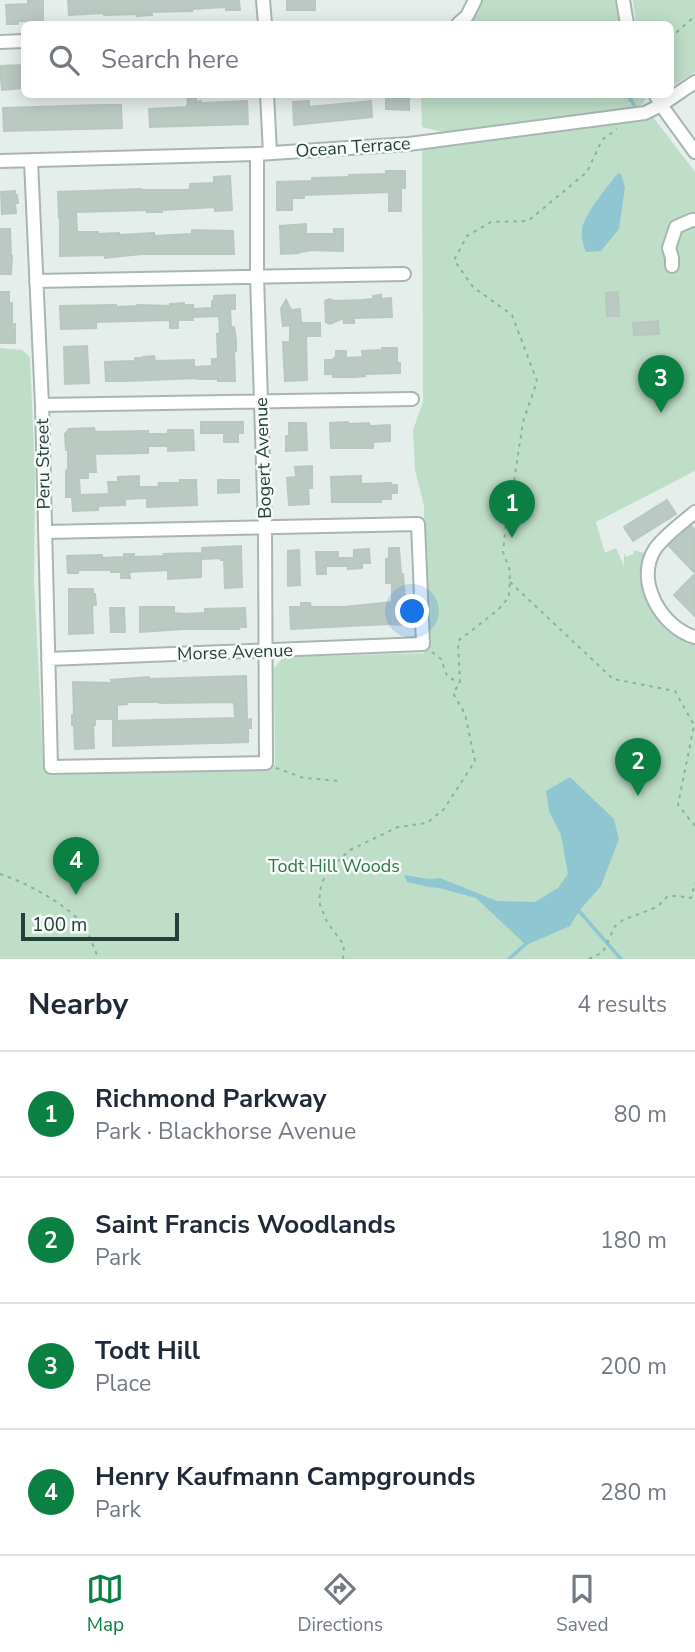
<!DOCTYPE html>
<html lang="en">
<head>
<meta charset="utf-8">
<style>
	:root { --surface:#fff; --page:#f2f2f3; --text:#1f2937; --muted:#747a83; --line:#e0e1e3; --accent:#0b8043 }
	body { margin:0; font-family:"Nunito Sans",sans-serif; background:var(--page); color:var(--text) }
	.scale { position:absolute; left:21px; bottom:18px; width:158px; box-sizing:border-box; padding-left:7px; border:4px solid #254039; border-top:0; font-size:19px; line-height:24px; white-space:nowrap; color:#254039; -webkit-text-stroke:5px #f6faf8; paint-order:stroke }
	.you { position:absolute; left:413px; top:612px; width:24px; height:24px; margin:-18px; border:5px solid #fff; border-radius:50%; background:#1a73e8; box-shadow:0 0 0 10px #1a73e833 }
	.badge { display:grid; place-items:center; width:46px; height:46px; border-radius:50%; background:var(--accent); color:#fff; font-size:23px; font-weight:700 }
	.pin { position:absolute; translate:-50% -58px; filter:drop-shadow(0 2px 4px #0008) }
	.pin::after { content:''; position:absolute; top:37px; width:24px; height:21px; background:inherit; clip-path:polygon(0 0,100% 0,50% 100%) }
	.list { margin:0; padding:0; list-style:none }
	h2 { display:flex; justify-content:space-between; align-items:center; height:91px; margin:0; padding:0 28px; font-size:30px }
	h2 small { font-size:23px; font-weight:400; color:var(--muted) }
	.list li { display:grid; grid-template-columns:46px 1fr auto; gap:21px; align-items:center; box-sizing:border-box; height:126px; padding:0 28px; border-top:2px solid var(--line) }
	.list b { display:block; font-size:26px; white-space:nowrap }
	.list p { margin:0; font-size:23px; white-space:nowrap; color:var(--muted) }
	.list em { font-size:23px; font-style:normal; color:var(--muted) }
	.icon { flex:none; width:38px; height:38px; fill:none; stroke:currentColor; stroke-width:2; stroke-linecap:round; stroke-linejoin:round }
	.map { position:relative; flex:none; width:695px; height:959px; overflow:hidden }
	.search { position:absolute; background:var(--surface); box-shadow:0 4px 18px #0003; left:21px; right:21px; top:21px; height:77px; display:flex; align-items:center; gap:18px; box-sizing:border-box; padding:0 24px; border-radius:10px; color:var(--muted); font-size:26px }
	.sheet { height:595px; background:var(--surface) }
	nav { display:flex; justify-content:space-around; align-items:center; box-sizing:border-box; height:98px; border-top:2px solid var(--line); background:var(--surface); font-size:19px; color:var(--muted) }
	nav a { display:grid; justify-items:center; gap:4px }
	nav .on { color:var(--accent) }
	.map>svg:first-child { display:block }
</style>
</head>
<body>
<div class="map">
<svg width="695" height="959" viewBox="0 0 695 959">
	<rect width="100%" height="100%" fill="#e5eeea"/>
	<path fill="#bfdec8" d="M483 0H616L620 24H469Z
		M633 0H695V72L671 87 670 24H636Z
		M421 95H646L643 104 630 110 576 118 447 133 422 127Z
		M653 117 695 172V471L596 522 605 553 616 548 624 566V553L626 557 634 554 633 550 644 553 643 567 667 627 679 637 695 645V959H0V348L22 350 30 357 35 476 34 580 43 758 45 769 52 774 265 771 275 764 274 669 283 657 424 653V506L415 470 413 430 423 402 422 150Z"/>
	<path fill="#8fc6d1" d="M618 173 621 174 625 187 619 229 601 251 586 252C583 244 581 238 582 230 584 214 608 186 618 173Z
		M570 777 614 819 619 839 601 886 579 911 570 926 526 945 476 898 439 888 429 887 407 882 404 875 429 879 440 878 497 901 535 902 558 888 568 874 561 835 549 811 546 791Z"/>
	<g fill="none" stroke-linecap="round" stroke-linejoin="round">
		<path stroke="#8fc6d1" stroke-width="3.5" d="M627 94 634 105
			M579 907V911L621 959
			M509 959 529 941"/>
	</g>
	<path fill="#bbc9c3" stroke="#b8c8c1" stroke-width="2" d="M28 0H43V21H18V24H7L6 5 28 4Z
		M68 0H239L240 10H226V7L192 9V11L151 12 152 15 137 16V14L104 15V13L69 15Z
		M289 0H315V10H287V1Z
		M24 65V88L2 90 0 66Z
		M386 94H409V110L386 109Z
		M188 97H196V102L201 101V103L247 101 248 124 150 127 149 109 187 107Z
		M309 101V107L371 101 372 117 294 125 293 102Z
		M100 105H121L122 128 4 131 3 108Z
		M386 171H405V188H401V211H389V192L304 195V198H292V210H277V182L312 181V178L349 177V175L386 174Z
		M230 176 232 210 215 211V207L162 210V212H147V210L76 212 77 232H98V234L119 233V235L154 233V236L192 234V230L233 231 234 254H141L105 258V255L60 256V218H59L58 192 141 189V190H188L190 189V184L214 183V177Z
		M15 191V195H17L18 203H15L16 213 2 214 1 192Z
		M306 224V234H334V229H343V251L307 250V251L299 252V253L281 254 280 226Z
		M0 229H10L11 256H12L11 274H0Z
		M0 292H9V303H12V324H15V343H0Z
		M618 292 619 316H607L606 293Z
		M235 295V309H230L231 327H234L236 340V351H234L235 381H218V379H198V378L127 381H106L105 362 135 361V358H143V357L154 356 155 361 194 360V367L212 366V359H218L217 334 220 333 219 316 193 317V320H178V328H170V320L96 322V328L61 329 60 306 116 305V307L137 306V305L170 306V304L184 303V305H193V309L212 308V301H214V296Z
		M381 295V299L391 298 392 317 354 318V323H344L343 318 330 324 326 322 325 301 329 299 334 301 363 300 373 299V296Z
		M286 300 291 310 300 309 301 323H320V336H306L307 380 285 381 283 342H290V325L283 326 281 309Z
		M658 321 659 334 634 335 633 323Z
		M87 346 89 383 65 384 64 347Z
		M382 348H397V363H400V373L365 374V376L354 377H333V374H325V360H334V358H336V351H346V358L363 357 362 351 382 350Z
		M201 422H243V433H238V442H224V433H201Z
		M348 422V424L369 423 370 426H373L390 425V441L373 442V448H331L330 423Z
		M289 423H306L307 450 286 451V436H289Z
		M94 428 95 432 148 431V434H168V430H193L194 450 168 451V446H148V453L95 454 96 472H88V478H79L80 495 109 494 108 482H118V477L139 476V487H158L159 483H180V480H196L197 505 147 507V498L125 499V505L98 506V510L73 511 72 497H66V471L68 469V450H66L65 434 69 429Z
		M312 466V488H308L309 504 289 505 287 478 296 477 295 467Z
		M361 476V484L391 483V485H397V493H391V499H381V502H332L331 477Z
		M218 480H239V492L218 493Z
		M667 500 676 514 633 541 624 527Z
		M691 526 695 530V573L669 546Z
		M241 546 242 587 225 588 224 560H221V558L203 559 202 548Z
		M389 548H399L401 574H403L407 625 388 624 291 629 290 607H301V603H310L311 607H344L392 602V583H386V559L389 558Z
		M369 549 370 563H362V568L348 569V566H326V574H317L316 552H338V558H354V550Z
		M299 550 300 585 288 586V551Z
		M201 553V577L168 579V570L129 572 130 578H121V572H111V570H78V573H68L67 556 102 555V558L124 557V554H134V557L165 556 164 554Z
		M695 574V616L674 595Z
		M69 589H93V594H95L96 605H92L93 633 69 634Z
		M140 607H174V613L184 614 205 613V609L245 608 246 627H238L239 629H184L140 632Z
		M110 608H124L125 632H111Z
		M246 676 247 720 251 719V728H248V742L113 746V721L235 718 234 702 160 703V702H127V704L117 705V719H95V725H93L94 748 75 749 74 725H72V715H74L73 682 112 683 111 680 149 677V679Z"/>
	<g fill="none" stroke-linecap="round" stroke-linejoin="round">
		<g stroke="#a8b6b1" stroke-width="16">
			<path id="minor" d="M263 0 265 24
				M623 0 627 24
				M458 24 467 16 475 0
				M0 42 24 41
				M267 94 270 153
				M655 94 661 105 695 152
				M0 161 257 154 409 144 645 113 661 105 695 82
				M31 161 42 405 51 767 266 763 265 528 257 276V154
				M672 266V258L669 248 676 227 692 220H695
				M36 281 404 274
				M42 405 412 399
				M695 512C682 523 665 535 655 549 634 581 662 628 695 637
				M45 532 418 524 423 644 48 659"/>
		</g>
		<path stroke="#87b1a4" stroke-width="2" stroke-dasharray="3.5 5" stroke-linecap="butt" d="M670 38 695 16
			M510 582 613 679 675 691 694 725 678 805 695 826
			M432 652 441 659 447 676 459 683
			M276 768 304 778 341 781
			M0 874C25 882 71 906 85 928 91 938 94 949 99 959
			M343 959 344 945 327 922 319 902 321 885 328 870 350 850 398 827 427 823 444 809 475 761 465 714 453 693 460 683 458 641 498 610 509 597 510 571 503 552 506 523 504 507 513 488 523 422 537 381 512 315 473 287 454 260 467 236 491 222 528 221 587 172 602 140 617 129
			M589 959 603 952 615 926 623 920 657 907 668 896H677L691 898 695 883"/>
		<use href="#minor" stroke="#fff" stroke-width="12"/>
	</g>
	<g text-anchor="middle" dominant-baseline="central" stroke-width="5" stroke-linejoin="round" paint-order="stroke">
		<g font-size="18" fill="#254039" stroke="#f6faf8">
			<text transform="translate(353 147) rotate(-4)">Ocean Terrace</text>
			<text transform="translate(263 458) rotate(-92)">Bogert Avenue</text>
			<text transform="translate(43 464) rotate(-91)">Peru Street</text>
			<text transform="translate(235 652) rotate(-2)">Morse Avenue</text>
		</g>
		<g font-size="18" fill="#2f764c" stroke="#f6faf8">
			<text x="334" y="866">Todt Hill Woods</text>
		</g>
	</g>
</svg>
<div class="scale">100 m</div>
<div class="you"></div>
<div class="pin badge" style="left:512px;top:538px">1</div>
<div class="pin badge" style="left:638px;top:796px">2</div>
<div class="pin badge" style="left:661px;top:413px">3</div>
<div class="pin badge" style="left:76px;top:895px">4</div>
<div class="search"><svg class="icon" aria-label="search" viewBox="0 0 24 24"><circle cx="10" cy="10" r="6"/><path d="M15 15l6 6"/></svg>Search here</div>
</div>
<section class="sheet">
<h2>Nearby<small>4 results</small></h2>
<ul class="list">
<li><span class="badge">1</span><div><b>Richmond Parkway</b><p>Park · Blackhorse Avenue</p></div><em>80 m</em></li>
<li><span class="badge">2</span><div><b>Saint Francis Woodlands</b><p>Park</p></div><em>180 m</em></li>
<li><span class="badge">3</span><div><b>Todt Hill</b><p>Place</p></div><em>200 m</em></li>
<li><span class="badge">4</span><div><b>Henry Kaufmann Campgrounds</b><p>Park</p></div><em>280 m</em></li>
</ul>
</section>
<nav>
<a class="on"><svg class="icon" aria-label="map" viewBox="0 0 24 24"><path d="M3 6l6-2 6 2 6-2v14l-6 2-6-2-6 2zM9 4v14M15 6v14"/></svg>Map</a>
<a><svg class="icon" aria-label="directions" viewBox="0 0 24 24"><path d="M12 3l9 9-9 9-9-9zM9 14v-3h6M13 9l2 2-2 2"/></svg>Directions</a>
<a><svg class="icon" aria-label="saved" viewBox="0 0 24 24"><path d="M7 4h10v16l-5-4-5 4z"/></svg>Saved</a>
</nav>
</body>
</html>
